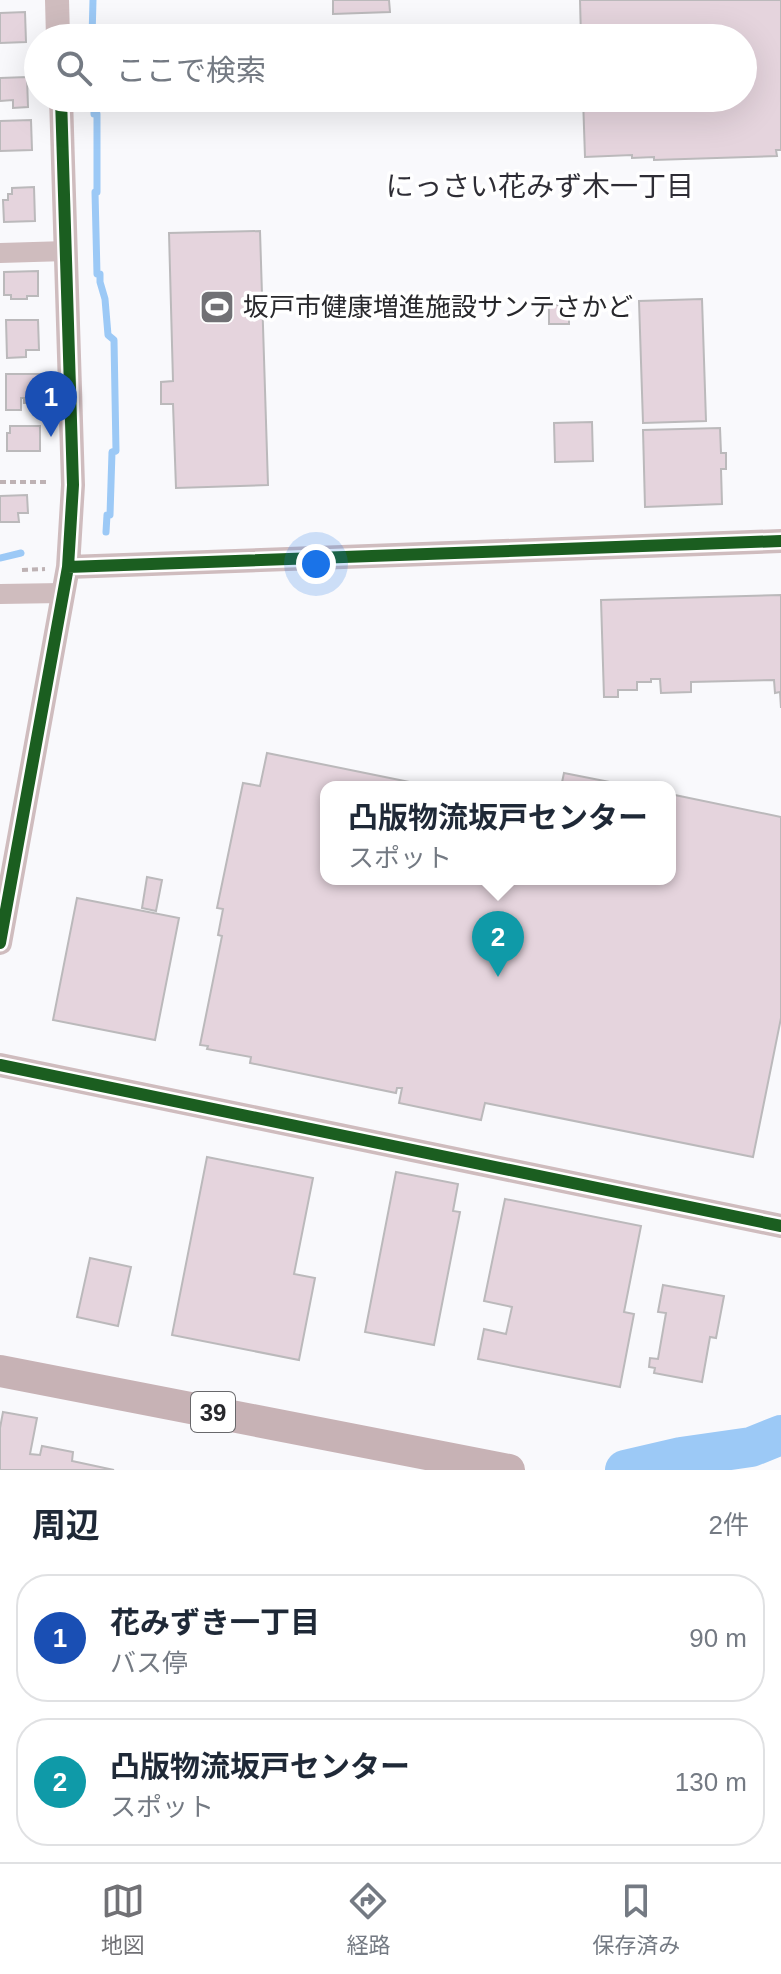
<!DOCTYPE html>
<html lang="ja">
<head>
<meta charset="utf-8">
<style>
	:root { --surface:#fff; --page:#f6f6f7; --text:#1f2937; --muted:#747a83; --line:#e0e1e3; --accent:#717175 }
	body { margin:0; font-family:Helvetica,"Noto Sans JP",sans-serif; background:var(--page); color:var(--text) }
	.you { position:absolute; left:316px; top:564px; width:28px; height:28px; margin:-20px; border:6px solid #fff; border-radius:50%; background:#1a73e8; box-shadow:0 0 0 12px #1a73e833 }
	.badge { display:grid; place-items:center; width:52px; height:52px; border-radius:50%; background:var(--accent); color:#fff; font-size:26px; font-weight:700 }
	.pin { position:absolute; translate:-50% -66px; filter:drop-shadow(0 2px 4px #0008) }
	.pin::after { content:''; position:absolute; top:42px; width:28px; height:24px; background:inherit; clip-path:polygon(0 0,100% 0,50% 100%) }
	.popup { position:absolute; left:320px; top:781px; width:356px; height:104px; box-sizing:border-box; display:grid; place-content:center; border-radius:16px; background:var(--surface); filter:drop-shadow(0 2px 6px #0005); font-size:26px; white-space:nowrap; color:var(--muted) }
	.popup b { font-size:30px; color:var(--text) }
	.popup::after { content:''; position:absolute; left:50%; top:100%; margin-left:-16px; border:16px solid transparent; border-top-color:var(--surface) }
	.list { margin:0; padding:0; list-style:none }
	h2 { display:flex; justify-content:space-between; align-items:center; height:104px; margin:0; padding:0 32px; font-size:34px }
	h2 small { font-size:26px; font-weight:400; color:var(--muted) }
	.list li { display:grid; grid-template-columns:52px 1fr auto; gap:24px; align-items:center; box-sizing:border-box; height:128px; margin:0 16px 16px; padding:0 16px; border:2px solid var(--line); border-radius:32px }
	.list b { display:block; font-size:30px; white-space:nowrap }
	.list p { margin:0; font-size:26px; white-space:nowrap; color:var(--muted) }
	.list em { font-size:26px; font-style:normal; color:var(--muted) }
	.icon { flex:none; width:44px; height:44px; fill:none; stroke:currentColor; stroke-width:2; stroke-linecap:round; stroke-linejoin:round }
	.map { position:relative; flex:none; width:781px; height:1470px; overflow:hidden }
	.search { position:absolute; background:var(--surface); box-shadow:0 8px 32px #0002; left:24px; right:24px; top:24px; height:88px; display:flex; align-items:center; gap:20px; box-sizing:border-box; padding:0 28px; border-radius:44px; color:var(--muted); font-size:30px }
	.sheet { height:392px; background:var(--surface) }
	nav { display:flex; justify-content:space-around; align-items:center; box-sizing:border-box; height:112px; border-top:2px solid var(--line); background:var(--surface); font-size:22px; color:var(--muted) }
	nav a { display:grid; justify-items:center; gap:4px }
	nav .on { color:var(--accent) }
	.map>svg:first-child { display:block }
</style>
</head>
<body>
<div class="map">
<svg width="781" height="1470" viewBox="0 0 781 1470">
	<rect width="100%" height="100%" fill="#f9f9fc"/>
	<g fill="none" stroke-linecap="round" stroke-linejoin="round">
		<path stroke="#9cc9f6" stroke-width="7" d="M92 38 93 0
			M94 98V114H97V192H95L97 274H100V282L105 299 108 335 114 340 116 451 112 452 110 515H107L106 532
			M0 558 21 553"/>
		<path stroke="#9cc9f6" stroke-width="40" d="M625 1470 681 1457 751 1447 781 1435"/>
	</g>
	<path fill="#e5d4dd" stroke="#bbb9bb" stroke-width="2" d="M333 0H389L390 12 333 14Z
		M580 0H781V150H776L777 156 654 160V157L632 158V155L585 157 583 98H743V38H581Z
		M25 12 26 42 0 43V13Z
		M27 77 28 107 13 108V100L0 101V78Z
		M31 120 32 150 0 151V121Z
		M34 187 35 221 4 222 3 200H8V194H12V188Z
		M260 231 268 485 176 488 173 404H161V382L173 381 169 233Z
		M38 271V296H27V299H11V295H4V272Z
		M702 299 706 421 643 423 639 301Z
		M549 305H569V324H549Z
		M6 320H38L39 350H26V357L7 358Z
		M6 374H40L42 403H24V398H21V410H6Z
		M592 422 593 461 555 462 554 423Z
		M10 426H40V451H7V433H10Z
		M720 428 721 453H726V469H721L722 504 645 507 643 430Z
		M27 495 28 513H18L19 522H0V496Z
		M781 595V708L780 692 775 693 774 680 691 682V692L661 693 660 679H651V682H637V690H618V697H604L601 600Z
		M267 753 434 787H326V879H670V794L781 817V1018L753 1157 485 1103 481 1120 399 1103 402 1088H397L396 1093 250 1063 251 1057 207 1049 208 1046 200 1045 222 936 218 935 223 909 217 908 243 783 260 786Z
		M564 773 635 787H561Z
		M147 877 162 880 156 911 142 908Z
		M77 898 179 918 155 1040 53 1020Z
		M207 1157 313 1178 294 1274 315 1278 299 1360 172 1335Z
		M396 1172 458 1184 453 1211 460 1212 434 1345 365 1332Z
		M505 1199 641 1226 624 1312 634 1314 620 1387 478 1359 484 1329 506 1334 512 1307 484 1301Z
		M90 1258 131 1267 118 1326 77 1317Z
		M663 1285 724 1296 716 1338 710 1337 702 1382 654 1373 655 1368 649 1367 650 1358 658 1359 666 1313 658 1312Z
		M3 1412 37 1418 30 1454 40 1455 42 1446 73 1452 72 1461 114 1470H0V1428Z"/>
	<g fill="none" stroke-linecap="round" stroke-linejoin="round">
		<path stroke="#beb2b4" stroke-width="4" stroke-dasharray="6 4" stroke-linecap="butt" d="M0 482H47
			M22 570 45 569"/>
		<path stroke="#cfbcbe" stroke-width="20" d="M0 253 67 251
			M0 594 62 593"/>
		<path stroke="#cfbcbe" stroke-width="24" d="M57 0 58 38
			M68 567 781 541
			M0 943 68 567 73 485 61 98
			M0 1065 781 1226"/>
		<path stroke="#c7b2b5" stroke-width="32" d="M0 1371 509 1470"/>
		<g stroke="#fff" stroke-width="17">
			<path id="cycleway" d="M68 567 781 541
				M0 943 68 567 73 485 61 98
				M0 1065 781 1226"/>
		</g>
		<use href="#cycleway" stroke="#1b5e20" stroke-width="12"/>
	</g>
	<defs>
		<g id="stadium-square" transform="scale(1.8)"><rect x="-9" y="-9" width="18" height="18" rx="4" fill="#717175" stroke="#fff"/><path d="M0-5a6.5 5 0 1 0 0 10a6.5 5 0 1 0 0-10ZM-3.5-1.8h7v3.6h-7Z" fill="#fff"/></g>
	</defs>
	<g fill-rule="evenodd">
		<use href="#stadium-square" x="217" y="307"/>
	</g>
	<g text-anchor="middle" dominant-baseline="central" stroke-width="7" stroke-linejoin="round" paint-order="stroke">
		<rect fill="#fff" stroke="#68686b" stroke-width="2" x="191" y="1392" width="44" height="40" rx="6"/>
		<g font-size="24" font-weight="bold" fill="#28282c">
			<text x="213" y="1412">39</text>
		</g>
		<g font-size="26" fill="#28282c" stroke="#fff" text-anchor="start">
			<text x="243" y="307">坂戸市健康増進施設サンテさかど</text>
		</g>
		<g font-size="28" fill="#2e2d35" stroke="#fff">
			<text x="540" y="186">にっさい花みず木一丁目</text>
		</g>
	</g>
</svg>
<div class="you"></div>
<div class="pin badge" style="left:51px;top:437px;background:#1a4fb4">1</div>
<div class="pin badge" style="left:498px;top:977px;background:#0f9aa8">2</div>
<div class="popup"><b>凸版物流坂戸センター</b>スポット</div>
<div class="search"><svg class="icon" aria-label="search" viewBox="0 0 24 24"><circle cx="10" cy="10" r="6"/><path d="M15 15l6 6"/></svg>ここで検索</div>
</div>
<section class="sheet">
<h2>周辺<small>2件</small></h2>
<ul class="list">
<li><span class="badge" style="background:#1a4fb4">1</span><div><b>花みずき一丁目</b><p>バス停</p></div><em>90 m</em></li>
<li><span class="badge" style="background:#0f9aa8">2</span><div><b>凸版物流坂戸センター</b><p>スポット</p></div><em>130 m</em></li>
</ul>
</section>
<nav>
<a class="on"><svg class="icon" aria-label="map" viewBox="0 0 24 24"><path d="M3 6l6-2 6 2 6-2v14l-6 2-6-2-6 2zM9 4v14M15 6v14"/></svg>地図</a>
<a><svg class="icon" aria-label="directions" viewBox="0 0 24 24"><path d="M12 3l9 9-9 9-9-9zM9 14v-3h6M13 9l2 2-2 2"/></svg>経路</a>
<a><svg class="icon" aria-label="saved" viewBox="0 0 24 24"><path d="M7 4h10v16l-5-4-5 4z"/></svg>保存済み</a>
</nav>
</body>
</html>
